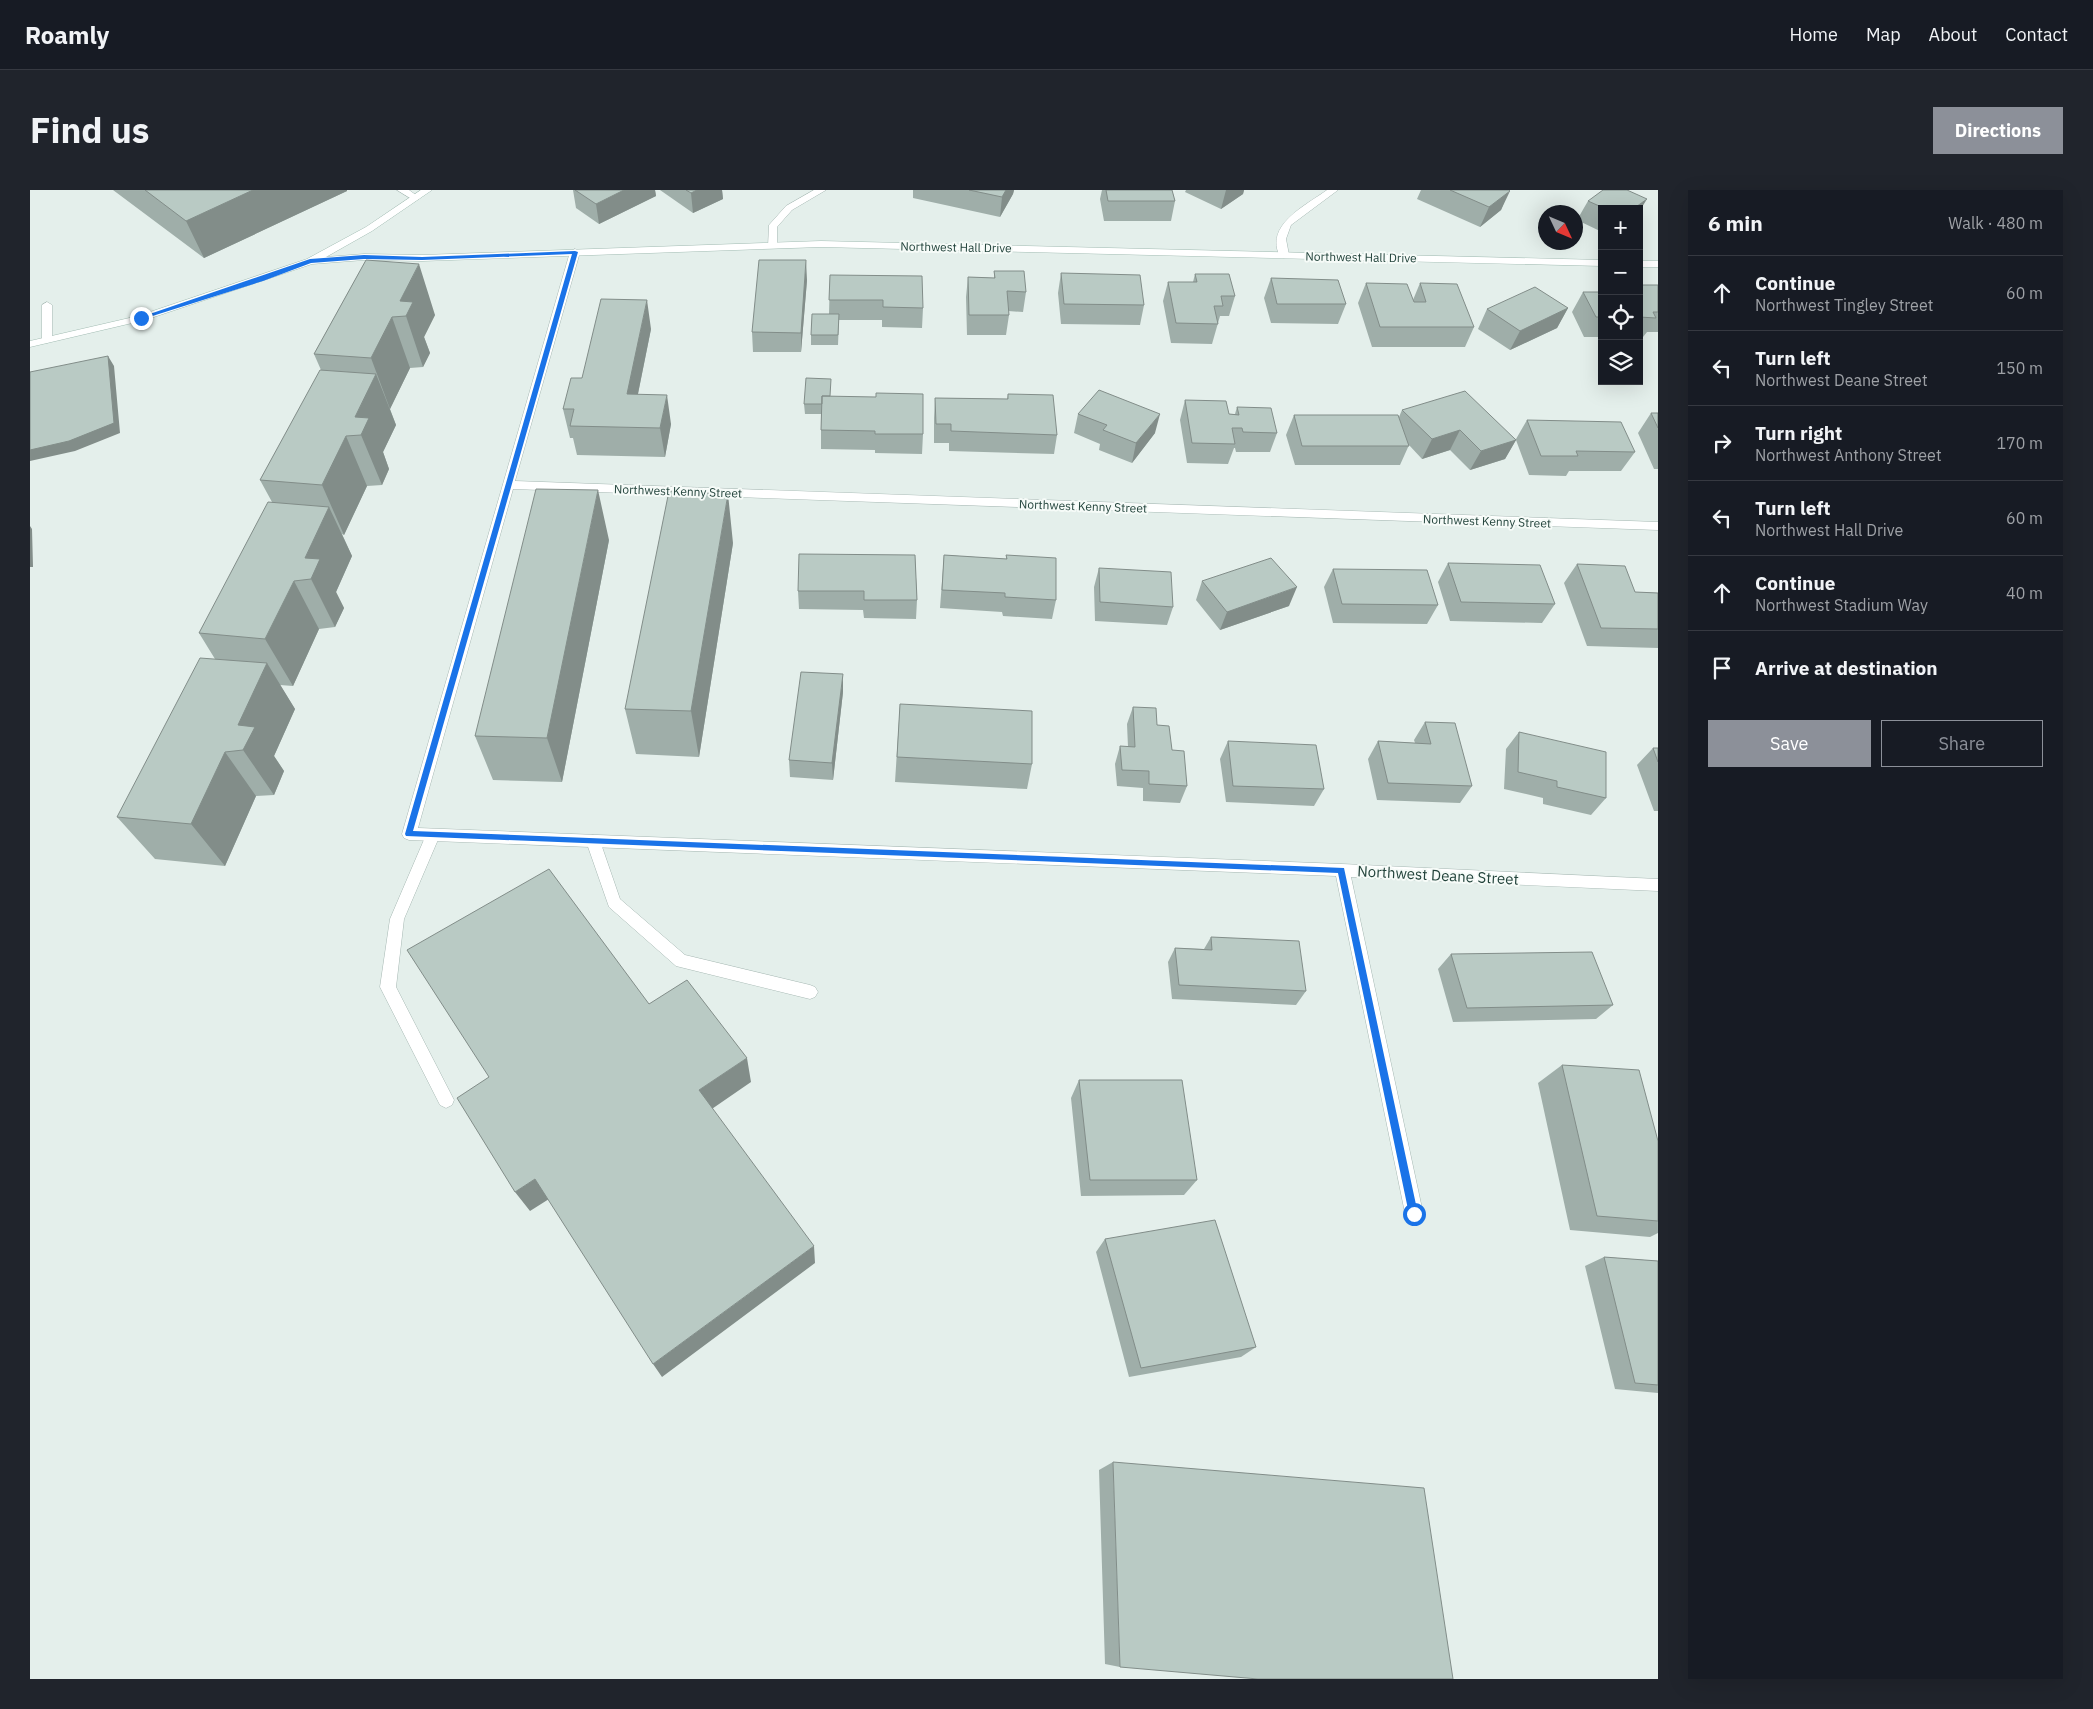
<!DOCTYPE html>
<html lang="en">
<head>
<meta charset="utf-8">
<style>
	:root { --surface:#171b24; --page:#20242c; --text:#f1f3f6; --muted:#9ea1a6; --line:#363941; --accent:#8c9099 }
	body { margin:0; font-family:"IBM Plex Sans",sans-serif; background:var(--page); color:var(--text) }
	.controls { position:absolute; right:15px; top:15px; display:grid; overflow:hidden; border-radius:0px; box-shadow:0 5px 20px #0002 }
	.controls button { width:45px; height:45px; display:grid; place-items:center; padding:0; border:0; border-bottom:1px solid var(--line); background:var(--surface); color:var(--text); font:25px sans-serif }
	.compass { position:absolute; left:1508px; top:15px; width:45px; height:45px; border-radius:50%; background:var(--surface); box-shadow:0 5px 20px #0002; rotate:134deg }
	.stop { position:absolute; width:15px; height:15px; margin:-11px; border:4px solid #1a73e8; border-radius:50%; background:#fff }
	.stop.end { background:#1a73e8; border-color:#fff; box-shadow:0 1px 5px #0008 }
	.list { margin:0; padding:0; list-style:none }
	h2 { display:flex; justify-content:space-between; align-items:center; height:65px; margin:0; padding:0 20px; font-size:21px }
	h2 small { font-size:16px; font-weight:400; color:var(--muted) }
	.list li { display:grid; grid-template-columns:32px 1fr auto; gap:15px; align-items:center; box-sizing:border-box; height:75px; padding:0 20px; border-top:1px solid var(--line) }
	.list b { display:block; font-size:19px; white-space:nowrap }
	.list p { margin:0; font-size:16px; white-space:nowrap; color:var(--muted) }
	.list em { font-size:16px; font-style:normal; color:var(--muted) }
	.actions { display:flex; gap:10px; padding:15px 20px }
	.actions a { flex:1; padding:11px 0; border:1px solid var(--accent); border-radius:0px; text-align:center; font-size:18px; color:var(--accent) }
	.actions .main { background:var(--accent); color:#fff }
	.icon { flex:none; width:28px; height:28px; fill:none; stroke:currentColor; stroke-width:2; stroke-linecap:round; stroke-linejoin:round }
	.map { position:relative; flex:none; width:1628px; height:1489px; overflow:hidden; border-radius:0px }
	header { display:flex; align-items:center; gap:30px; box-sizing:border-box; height:70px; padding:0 25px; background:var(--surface); border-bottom:1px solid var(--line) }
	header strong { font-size:24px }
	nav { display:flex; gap:28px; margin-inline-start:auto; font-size:18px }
	.intro { display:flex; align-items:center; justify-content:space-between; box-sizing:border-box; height:120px; padding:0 30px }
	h1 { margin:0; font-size:35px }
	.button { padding:12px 22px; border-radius:0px; background:var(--accent); color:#fff; font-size:18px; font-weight:700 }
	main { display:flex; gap:30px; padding:0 30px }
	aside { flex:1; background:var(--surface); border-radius:0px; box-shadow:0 5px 20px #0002 }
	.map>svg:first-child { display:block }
</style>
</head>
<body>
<header>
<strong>Roamly</strong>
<nav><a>Home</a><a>Map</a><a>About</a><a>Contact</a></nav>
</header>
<div class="intro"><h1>Find us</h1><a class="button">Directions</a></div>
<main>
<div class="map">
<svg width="1628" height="1489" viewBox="0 0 1628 1489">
	<rect width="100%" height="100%" fill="#e4efeb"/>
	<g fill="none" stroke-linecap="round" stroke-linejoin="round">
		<g stroke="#a6b8b3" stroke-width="1">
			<path id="lane" d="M17 112 22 115V150L17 153 12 150V115Z
				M403 639 408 641 410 645 374 729 366 797 424 910 422 915 416 918 410 915 350 797 360 729 396 645 398 641Z
				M563 645 568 647 570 651 590 709 655 765 780 795 785 797 788 802 785 807 780 809 646 776 579 717 556 651 558 647Z"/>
		</g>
		<g stroke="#a6b8b3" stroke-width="1">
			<path id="street" d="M367 0H379L390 8 385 11Z
				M784 0H796L762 20 747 37V55L746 57H738L739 35 756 16Z
				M1297 0H1308L1261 35 1256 49 1259 65 1254 68 1250 67C1234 35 1275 16 1297 0Z
				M545 59 550 62 485 291 1628 332V340L483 299 388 638 1312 674 1628 689V701L1321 687 1393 1023 1390 1029 1384 1031 1378 1029 1375 1023 1306 686 379 650 374 648 372 644 540 62Z"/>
		</g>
		<g stroke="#a2bcb3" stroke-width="1">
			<path id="secondary" d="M391 0H402L342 41 296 67 334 64 392 65 791 51 1572 70V76L791 57 392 71 334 70 282 74 115 130 0 157V151L108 126 277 69 336 37Z
				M1609 71H1628V77H1609Z"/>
		</g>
		<use href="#lane" fill="#fff" fill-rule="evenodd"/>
		<use href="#street" fill="#fff" fill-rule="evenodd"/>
		<use href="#secondary" fill="#fff" fill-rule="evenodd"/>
	</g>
	<path fill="#9faea9" d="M83 0H317V1L174 68Z
		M543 0H625L626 6 569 34 546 18Z
		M630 0H692L693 9 663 23Z
		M883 0H984L983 4 970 27 883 8Z
		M1072 0H1142L1145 11 1141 31H1074L1070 9Z
		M1156 0H1214L1213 4 1191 19 1155 2Z
		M1391 0H1479L1471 20 1450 37 1387 9Z
		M1558 11 1609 19H1572V42L1547 30Z
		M336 70 405 125 394 147 400 163 393 177 380 178 360 219 366 235 353 262 359 279 352 295 337 296 314 345 312 344 322 366 306 402 314 418 305 437 289 439 263 496 250 495 265 519 244 566 254 581 244 605 226 606 195 676 125 669 87 627 185 469 169 443 242 312 230 290 291 180 284 164Z
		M964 81 996 102 993 122 978 121 979 125 976 145H937L936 107 938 87 964 88Z
		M1031 83 1114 115 1110 135 1031 134 1028 103Z
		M1165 84 1205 106 1199 126H1190L1182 154 1141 153 1133 111 1138 92H1163Z
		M800 85 893 118 892 138 852 137V130H809L808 155H781V145L799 124Z
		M1241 88 1316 114 1308 134 1241 133 1234 108Z
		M777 90 771 162H723L722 142Z
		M1336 93 1383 110 1390 93 1444 137 1435 157H1342L1328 113Z
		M1609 95H1628V142H1617L1613 147H1609Z
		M1553 102H1572V147H1554L1542 122Z
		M1538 118 1527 138 1480 160 1448 139 1457 119Z
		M621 139 608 204 641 234 635 267 547 265 543 248H540L533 219 552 188Z
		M978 204 1027 245 1024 264 919 261V253H904V228L905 208 977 209Z
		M801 206 893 244 892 264 845 263V260L791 259V224H775L774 214Z
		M1155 210 1199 224H1205L1207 217 1247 243 1240 262H1206L1205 258H1204L1198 274 1157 273 1150 230Z
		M1372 220 1486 249 1497 230 1605 262 1591 281H1539L1536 286 1499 285 1486 250 1475 269 1440 280 1420 260 1392 269 1379 255 1370 275H1265L1256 245 1264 225 1369 227Z
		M1621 223H1628V279H1624L1608 243Z
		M1048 224 1125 243 1102 273 1069 260 1070 254 1044 243Z
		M579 350 532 592 463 590 445 546Z
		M703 353 669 567 606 564 595 519Z
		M885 365 887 410 886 429 834 428 833 420 769 419 768 401Z
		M914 365 976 369V365L1026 410 1022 429 973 426 972 422 910 418Z
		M1418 373 1525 414 1512 433 1420 431 1408 392Z
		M1547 374 1605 402 1628 403V458L1557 456 1534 393Z
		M1069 378 1143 417 1137 435 1065 431 1064 397Z
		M1303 379 1408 415 1397 434 1303 433 1294 397Z
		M1172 391 1259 416 1190 440 1166 410Z
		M813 502 803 590 760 587 759 570Z
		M870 514 1002 574 997 599 865 592Z
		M1103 517 1127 535 1142 560 1157 596 1150 613 1113 611V598L1087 596 1085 574 1090 556 1098 557 1097 534Z
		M1395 532 1442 596 1430 613 1347 610 1338 569 1348 551 1385 553 1384 550Z
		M1489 542 1576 608 1561 625 1513 614V608L1474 599 1476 559Z
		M1198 551 1294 599 1284 616 1196 612 1190 569Z
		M1623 558H1628V621H1624L1607 575Z
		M1181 747 1276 801 1266 815 1142 809 1138 772 1145 758 1174 759Z
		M1421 764 1583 815 1566 829 1423 832 1408 779Z
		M1532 875 1628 951V1043L1620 1047 1540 1040 1508 893Z
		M1049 890 1167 990 1154 1005 1051 1006 1041 908Z
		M1075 1049 1226 1157 1211 1167 1099 1187 1066 1062Z
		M1574 1067 1628 1071V1203L1585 1199 1555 1076Z
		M1083 1272 1090 1477 1075 1474 1069 1280Z"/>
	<path fill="#828d89" d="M223 0H317V1L174 68 156 31Z
		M594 0H625L626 6 569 34 566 14Z
		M667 0H692L693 9 663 23 661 3Z
		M976 0H984L983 4 970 27 972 7Z
		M1196 0H1214L1213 4 1191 19Z
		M1480 1 1471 20 1450 37 1459 17Z
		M1617 9 1609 22V19H1603Z
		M776 70 777 90 771 162V143Z
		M389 74 405 125 394 147 400 163 393 177 376 126 370 111Z
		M617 110 621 139 602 233 597 204Z
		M1538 118 1527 138 1480 160 1490 141Z
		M362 127 380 178 360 219 341 168Z
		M78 166 84 176 90 243 45 261 0 271V260Z
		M346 184 366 235 353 262 359 279 352 295 331 245 325 227Z
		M637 205 641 234 635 267 630 238Z
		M1130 224 1125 243 1102 273 1106 253Z
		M1430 240 1420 260 1392 269 1402 249Z
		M316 246 337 296 314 345 292 295Z
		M1486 250 1475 269 1440 280 1451 261Z
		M568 300 579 350 532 592 517 548Z
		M698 304 703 353 669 567 661 521Z
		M299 317 322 366 306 402 314 418 305 437 281 389 275 368Z
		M0 336 2 339 3 377H0Z
		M264 391 289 439 263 496 235 449Z
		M1267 397 1259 416 1190 440 1197 422Z
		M237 473 265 519 244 566 254 581 244 605 213 560 208 535Z
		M813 484V502L803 590 802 573Z
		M195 562 226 606 195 676 161 634Z
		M717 868 721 892 676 923 669 900Z
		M505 989 519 1009 500 1021 485 1002Z
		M784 1056 785 1073 632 1187 623 1174Z"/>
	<path fill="#b9cac4" stroke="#828d89" d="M115 0H223L156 31Z
		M545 0H594L566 14Z
		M656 0H667L661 3Z
		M939 0H976L972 7Z
		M1076 0H1142L1145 11H1078Z
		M1420 0H1479L1480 1 1459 17Z
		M1573 0H1597L1617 9 1603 19H1576L1558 11Z
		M336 70 389 74 370 111 383 112 376 126 362 127 341 168 284 164Z
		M729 70H776L771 143 722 142Z
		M964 81H994L996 102 977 101 979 125H939L938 87 965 88Z
		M1031 83 1110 85 1114 115 1034 114Z
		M1165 84H1199L1205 106H1191L1193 116H1184L1188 134 1146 133 1138 92H1167Z
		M800 85 892 86 893 118 853 117V110H799Z
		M1241 88 1308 90 1316 114H1247Z
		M1336 93 1377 94 1384 112H1396L1390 93 1427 94 1444 137H1350Z
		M1609 95H1628V122H1623L1626 128 1609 127Z
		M1505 97 1538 118 1490 141 1457 119Z
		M1553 102H1572V127H1566Z
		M571 109 617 110 597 204 637 205 630 238 540 236 544 219H533L541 188H552Z
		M782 124H809L808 145H781Z
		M78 166 84 233 39 251 0 260V182Z
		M290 180 346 184 325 227 339 228 331 245 316 246 292 295 230 290Z
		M776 188 801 189 800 206H792V214H774Z
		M1069 200 1130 224 1106 253 1073 240 1077 235 1048 224Z
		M1435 201 1486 250 1451 261 1430 240 1402 249 1372 220Z
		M846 203 893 204V244H845V241L791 240 792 206 846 207Z
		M978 204 1023 205 1027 245 921 241V234H906L905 208 978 209Z
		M1155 210 1196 211 1199 224 1209 225 1207 217 1241 218 1247 243 1213 242 1212 238H1202L1205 254 1162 253Z
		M1621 223H1628V238Z
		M1264 225H1368L1379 256H1272Z
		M1497 230 1591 232 1605 262 1546 261 1548 266H1511Z
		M506 299 568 300 517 548 445 546Z
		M639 301 698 304 661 521 595 519Z
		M238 312 299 317 275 368 290 369 281 389 264 391 235 449 169 443Z
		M769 364 885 365 887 410H834V401H768Z
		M914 365 977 369 976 365 1026 368V410L975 407V403L912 400Z
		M1241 368 1267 397 1197 422 1172 391Z
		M1418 373 1510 375 1525 414 1431 412Z
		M1547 374 1595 376 1605 402 1628 403V439L1571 438Z
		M1069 378 1141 382 1143 417 1070 412Z
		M1303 379 1397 380 1408 415 1312 414Z
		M170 468 237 473 208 535 225 537 213 560 195 562 161 634 87 627Z
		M771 482 813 484 802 573 759 570Z
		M870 514 1002 521V574L867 567Z
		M1103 517 1126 518 1127 535 1139 536 1142 560 1154 561 1157 596 1119 594V581L1092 580 1090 556 1105 557Z
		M1395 532 1425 533 1442 596 1358 593 1348 551 1401 554Z
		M1489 542 1576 562V608L1527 597V591L1488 582Z
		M1198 551 1286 555 1294 599 1203 596Z
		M1623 558H1628V572Z
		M519 679 619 814 657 790 717 868 669 900 784 1056 623 1174 505 989 485 1002 427 908 459 887 377 760Z
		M1181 747 1269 751 1276 801 1149 795 1145 758 1182 760Z
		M1562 762 1583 815 1437 818 1421 764Z
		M1532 875 1609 880 1628 951V1031L1567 1026Z
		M1049 890H1152L1167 990H1060Z
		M1185 1030 1226 1157 1111 1178 1075 1049Z
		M1574 1067 1628 1071V1195L1605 1193Z
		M1083 1272 1394 1298 1423 1489H1228L1090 1477Z"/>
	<path fill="#1a73e8" d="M545 61 548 62 383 641 1314 678 1388 1024 1387 1027H1380L1379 1024 1308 683 376 646 375 644 542 64 392 70 334 69 281 73 233 91 113 129 108 128 280 69 334 65 392 67Z"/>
	<g text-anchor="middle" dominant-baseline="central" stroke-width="4" stroke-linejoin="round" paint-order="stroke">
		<g font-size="12" fill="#22433b" stroke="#f6fbf8">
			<text transform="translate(926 57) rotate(1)">Northwest Hall Drive</text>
			<text transform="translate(1331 67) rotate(1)">Northwest Hall Drive</text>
			<text transform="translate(648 301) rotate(2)">Northwest Kenny Street</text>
			<text transform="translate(1053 316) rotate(2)">Northwest Kenny Street</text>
			<text transform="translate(1457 331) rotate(2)">Northwest Kenny Street</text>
		</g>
		<g font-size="15" fill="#22433b" stroke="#f6fbf8">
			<text transform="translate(1408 685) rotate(3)">Northwest Deane Street</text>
		</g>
	</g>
</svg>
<div class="controls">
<button>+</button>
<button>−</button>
<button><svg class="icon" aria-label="locate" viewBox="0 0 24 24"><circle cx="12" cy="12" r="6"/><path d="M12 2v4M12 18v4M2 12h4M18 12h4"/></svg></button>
<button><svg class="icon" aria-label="layers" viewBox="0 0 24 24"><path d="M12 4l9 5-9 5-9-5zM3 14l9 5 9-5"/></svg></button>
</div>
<svg class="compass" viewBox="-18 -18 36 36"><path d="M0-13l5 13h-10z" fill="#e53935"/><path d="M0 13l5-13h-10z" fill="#9ea1a6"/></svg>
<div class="stop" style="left:1384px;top:1024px"></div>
<div class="stop end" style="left:111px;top:128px"></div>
</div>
<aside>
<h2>6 min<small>Walk · 480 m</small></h2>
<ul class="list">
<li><svg class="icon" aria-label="ahead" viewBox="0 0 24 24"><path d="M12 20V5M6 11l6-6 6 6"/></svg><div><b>Continue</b><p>Northwest Tingley Street</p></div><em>60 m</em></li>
<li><svg class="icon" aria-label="left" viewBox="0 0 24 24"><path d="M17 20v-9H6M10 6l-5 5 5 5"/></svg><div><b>Turn left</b><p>Northwest Deane Street</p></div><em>150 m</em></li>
<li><svg class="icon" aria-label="right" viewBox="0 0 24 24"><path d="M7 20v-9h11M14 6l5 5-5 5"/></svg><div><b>Turn right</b><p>Northwest Anthony Street</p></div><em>170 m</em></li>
<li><svg class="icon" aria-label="left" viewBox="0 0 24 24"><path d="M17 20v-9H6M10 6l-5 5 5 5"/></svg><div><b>Turn left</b><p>Northwest Hall Drive</p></div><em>60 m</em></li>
<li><svg class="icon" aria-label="ahead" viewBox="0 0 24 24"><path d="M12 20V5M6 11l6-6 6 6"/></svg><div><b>Continue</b><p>Northwest Stadium Way</p></div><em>40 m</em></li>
<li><svg class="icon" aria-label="arrive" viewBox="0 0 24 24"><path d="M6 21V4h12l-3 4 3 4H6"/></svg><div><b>Arrive at destination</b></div></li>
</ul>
<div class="actions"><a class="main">Save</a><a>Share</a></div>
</aside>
</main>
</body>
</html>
